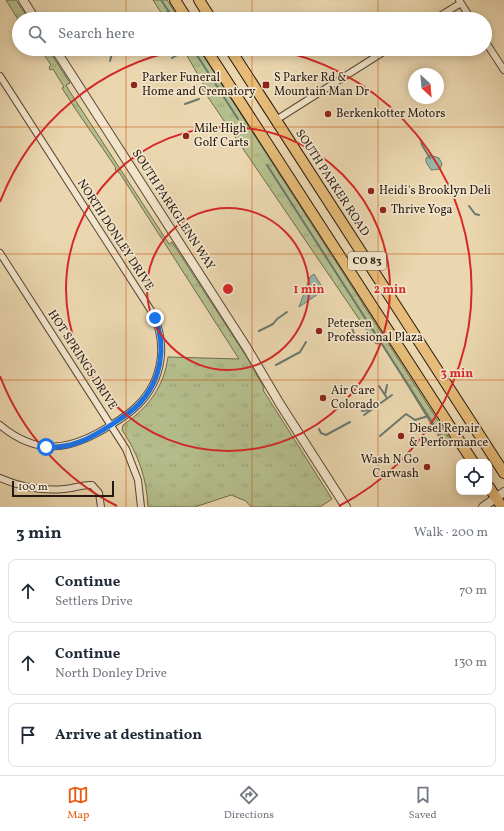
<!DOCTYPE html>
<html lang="en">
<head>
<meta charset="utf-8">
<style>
	:root { --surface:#fff; --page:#f2f2f3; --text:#1f2937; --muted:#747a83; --line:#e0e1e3; --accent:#ea580c }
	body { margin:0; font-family:Vollkorn,serif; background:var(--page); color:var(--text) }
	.controls { position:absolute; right:12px; bottom:12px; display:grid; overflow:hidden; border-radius:8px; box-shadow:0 2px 10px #0003 }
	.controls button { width:36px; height:36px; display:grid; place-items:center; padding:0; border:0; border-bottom:1px solid var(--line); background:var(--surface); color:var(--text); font:20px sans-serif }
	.compass { position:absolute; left:408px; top:68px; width:36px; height:36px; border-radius:50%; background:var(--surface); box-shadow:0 2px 10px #0003; rotate:154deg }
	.scale { position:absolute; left:12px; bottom:10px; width:102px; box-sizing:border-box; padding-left:4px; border:2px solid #271912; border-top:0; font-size:11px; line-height:14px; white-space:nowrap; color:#271912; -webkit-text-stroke:3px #f2e5cb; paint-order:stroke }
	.stop { position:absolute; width:12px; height:12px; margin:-9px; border:3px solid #1a73e8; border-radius:50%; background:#fff }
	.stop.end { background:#1a73e8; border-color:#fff; box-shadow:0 1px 4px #0008 }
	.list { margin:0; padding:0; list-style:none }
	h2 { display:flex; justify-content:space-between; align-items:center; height:52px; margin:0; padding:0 16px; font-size:17px }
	h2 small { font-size:13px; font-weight:400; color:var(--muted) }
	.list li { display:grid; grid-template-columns:26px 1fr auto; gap:12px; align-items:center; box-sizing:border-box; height:64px; margin:0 8px 8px; padding:0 8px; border:1px solid var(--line); border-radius:8px }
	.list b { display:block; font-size:15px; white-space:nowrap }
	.list p { margin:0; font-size:13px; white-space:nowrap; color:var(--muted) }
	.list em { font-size:13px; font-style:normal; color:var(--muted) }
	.icon { flex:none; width:22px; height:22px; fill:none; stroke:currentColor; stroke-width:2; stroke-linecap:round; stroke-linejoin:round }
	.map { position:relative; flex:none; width:504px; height:507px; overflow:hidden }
	.search { position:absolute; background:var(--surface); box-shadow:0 2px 10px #0003; left:12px; right:12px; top:12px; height:44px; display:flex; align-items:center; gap:10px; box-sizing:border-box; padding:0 14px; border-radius:22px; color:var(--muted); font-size:15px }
	.sheet { height:268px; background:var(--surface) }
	nav { display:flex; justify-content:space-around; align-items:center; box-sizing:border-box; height:56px; border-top:1px solid var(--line); background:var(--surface); font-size:11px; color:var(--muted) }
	nav a { display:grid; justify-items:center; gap:2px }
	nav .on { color:var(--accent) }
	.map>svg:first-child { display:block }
</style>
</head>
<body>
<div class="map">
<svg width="504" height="507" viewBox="0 0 504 507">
	<defs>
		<pattern id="grass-tufts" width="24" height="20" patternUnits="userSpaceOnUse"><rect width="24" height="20" fill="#b5bf8d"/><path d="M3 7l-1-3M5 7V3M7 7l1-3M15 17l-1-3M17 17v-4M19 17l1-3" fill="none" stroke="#9ca479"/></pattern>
	</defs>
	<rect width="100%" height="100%" fill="#ebd7af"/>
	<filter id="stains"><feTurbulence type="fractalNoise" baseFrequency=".005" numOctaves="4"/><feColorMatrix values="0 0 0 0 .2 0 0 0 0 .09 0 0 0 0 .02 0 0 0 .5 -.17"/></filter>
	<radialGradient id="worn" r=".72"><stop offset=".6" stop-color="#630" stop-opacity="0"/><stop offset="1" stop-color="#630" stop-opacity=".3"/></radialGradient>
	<path fill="url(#grass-tufts)" stroke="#6e6c50" d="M6 0H16L29 19H19V21Z
		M153 0H167L179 19H165Z
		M40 49H48L70 83 66 85 70 92 169 244 172 242 248 359 264 388 263 390 332 499 320 507H251L246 501 231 495 195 507H148C147 479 138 453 122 430L123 425C148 408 164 387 168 357L239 359 119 172 116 171 115 169 116 168C99 142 79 116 62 88L64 87 53 69 50 70 49 67 51 65Z
		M183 49H199L451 441 444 445 381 342 376 344 201 87 204 85Z"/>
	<path fill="#98b9ad" stroke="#6b796f" d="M430 155 439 158 442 164 440 169 431 170 426 162V158Z
		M314 274 324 290 299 307 310 277Z"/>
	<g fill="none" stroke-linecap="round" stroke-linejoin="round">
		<path stroke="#6b796f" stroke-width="2" d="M161 0 174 19
			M156 19 169 11
			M193 49 238 119
			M172 58 188 49
			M110 61 113 50
			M185 104 199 99
			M421 140 422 145 430 158
			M267 165 446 444
			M469 206 475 214 479 215
			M351 325 355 337 359 340
			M259 331 273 324 277 319 287 312
			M276 365 300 352 306 342
			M379 386 387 398
			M385 395 387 385
			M362 411 368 410
			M364 415 392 395
			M319 429 321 433 326 435 350 422
			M380 436 406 414 415 420 428 416
			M432 442 441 437"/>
		<g stroke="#584839" stroke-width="8">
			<path id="minor" d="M459 0 471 19
				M435 19 461 3
				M485 41 504 70
				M0 76 152 312C168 343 163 380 138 405 130 413 121 419 111 425 72 450 38 457 0 425
				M276 120 388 49
				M0 253 126 449 138 480 141 507
				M0 478C20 487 42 491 64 489 73 489 83 484 92 485L99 493 101 507"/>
		</g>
		<g stroke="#584839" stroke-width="10">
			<path id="tertiary" d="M23 0 35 19
				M55 49 247 348 280 404 346 507
				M483 507 504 492"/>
		</g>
		<g stroke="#271912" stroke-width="12">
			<path id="trunk" d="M175 0 187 19
				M199 0 211 19
				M206 49 473 462
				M230 49 504 473
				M489 487 502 507"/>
		</g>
		<use href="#minor" stroke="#f2e5cb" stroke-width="6"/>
		<use href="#tertiary" stroke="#f2e5cb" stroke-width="8"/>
		<use href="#trunk" stroke="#e6bc78" stroke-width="10"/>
	</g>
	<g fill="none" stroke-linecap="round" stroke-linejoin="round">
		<path stroke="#1a73e8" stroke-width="5" d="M46 447C71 449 91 438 111 425 120 419 130 413 138 405 161 382 167 347 155 318"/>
	</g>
	<path fill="none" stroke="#cb4f0d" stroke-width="1" stroke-opacity="0.55" d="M126 0V19M252 0V19M378 0V19M126 49V507M252 49V507M378 49V507M0 127H504M0 254H504M0 380H504"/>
	<g fill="none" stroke="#d62828" stroke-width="2">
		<circle cx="228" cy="289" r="81"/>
		<circle cx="228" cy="289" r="162"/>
		<path d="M117 506A244 244 0 0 1 0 376M0 202A244 244 0 0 1 184 49M272 49A244 244 0 0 1 339 506"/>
	</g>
	<g fill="#8f2418" stroke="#f2e5cb" stroke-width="1.5">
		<circle cx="134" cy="85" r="4"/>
		<rect x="262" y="81" width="8" height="8" rx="2"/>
		<circle cx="328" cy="114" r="4"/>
		<circle cx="186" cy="136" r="4"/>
		<circle cx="371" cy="191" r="4"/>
		<circle cx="383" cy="210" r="4"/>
		<circle cx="319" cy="331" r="4"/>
		<circle cx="323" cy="398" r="4"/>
		<circle cx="401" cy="436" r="4"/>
		<circle cx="427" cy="467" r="4"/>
	</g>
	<g text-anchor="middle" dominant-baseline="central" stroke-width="3.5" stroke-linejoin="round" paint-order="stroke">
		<rect fill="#f2e5cb" stroke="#64564a" stroke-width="1" x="348" y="252" width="38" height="18" rx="3"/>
		<g font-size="11" font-weight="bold" fill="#271912">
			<text x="367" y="261">CO 83</text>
		</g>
		<g font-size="12" fill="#271912" stroke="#f2e5cb" text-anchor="start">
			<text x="142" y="78">Parker Funeral<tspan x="142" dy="14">Home and Crematory</tspan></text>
			<text x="274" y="78">S Parker Rd &amp;<tspan x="274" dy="14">Mountain Man Dr</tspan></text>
			<text x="336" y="114">Berkenkotter Motors</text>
			<text x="194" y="129">Mile High<tspan x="194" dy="14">Golf Carts</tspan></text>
			<text x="379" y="191">Heidi's Brooklyn Deli</text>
			<text x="391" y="210">Thrive Yoga</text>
			<text x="327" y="324">Petersen<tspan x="327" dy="14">Professional Plaza</tspan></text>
			<text x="331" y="391">Air Care<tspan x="331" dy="14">Colorado</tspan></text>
			<text x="409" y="429">Diesel Repair<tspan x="409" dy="14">&amp; Performance</tspan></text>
			<text x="419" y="460" text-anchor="end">Wash N Go<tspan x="419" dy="14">Carwash</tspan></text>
		</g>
		<g font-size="12" fill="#271912" stroke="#f2e5cb">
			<text transform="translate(332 183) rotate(57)">SOUTH PARKER ROAD</text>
			<text transform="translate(173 210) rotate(57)">SOUTH PARKGLENN WAY</text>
			<text transform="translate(115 235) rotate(57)">NORTH DONLEY DRIVE</text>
			<text transform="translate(82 360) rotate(57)">HOT SPRINGS DRIVE</text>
		</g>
	</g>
	<circle cx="228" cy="289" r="6" fill="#d62828" stroke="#f2e5cb" stroke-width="2"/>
	<g font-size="12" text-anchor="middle" font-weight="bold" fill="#d62828" stroke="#f2e5cb" stroke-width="3.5" stroke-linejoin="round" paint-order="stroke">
		<text x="309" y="293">1 min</text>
		<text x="390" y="293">2 min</text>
		<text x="457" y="377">3 min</text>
	</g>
	<rect width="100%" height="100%" filter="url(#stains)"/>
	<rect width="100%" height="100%" fill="url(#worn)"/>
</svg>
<div class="controls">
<button><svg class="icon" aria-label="locate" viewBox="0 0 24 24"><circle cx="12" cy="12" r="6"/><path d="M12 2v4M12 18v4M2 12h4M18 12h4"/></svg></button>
</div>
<svg class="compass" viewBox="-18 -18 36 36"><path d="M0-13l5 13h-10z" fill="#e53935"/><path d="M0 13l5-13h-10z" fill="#747a83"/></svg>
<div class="scale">100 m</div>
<div class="stop" style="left:46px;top:447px"></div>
<div class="stop end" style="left:155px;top:318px"></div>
<div class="search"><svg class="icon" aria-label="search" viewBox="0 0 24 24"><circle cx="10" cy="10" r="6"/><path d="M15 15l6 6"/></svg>Search here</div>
</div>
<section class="sheet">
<h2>3 min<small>Walk · 200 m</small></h2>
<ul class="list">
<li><svg class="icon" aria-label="ahead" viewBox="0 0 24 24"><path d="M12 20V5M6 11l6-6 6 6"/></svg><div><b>Continue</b><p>Settlers Drive</p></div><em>70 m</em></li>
<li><svg class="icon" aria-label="ahead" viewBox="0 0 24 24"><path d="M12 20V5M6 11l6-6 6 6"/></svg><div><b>Continue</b><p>North Donley Drive</p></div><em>130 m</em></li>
<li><svg class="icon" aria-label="arrive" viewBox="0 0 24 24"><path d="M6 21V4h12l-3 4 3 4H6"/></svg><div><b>Arrive at destination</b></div></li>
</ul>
</section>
<nav>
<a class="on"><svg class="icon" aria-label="map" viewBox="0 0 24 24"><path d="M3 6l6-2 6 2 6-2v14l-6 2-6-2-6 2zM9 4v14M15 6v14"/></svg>Map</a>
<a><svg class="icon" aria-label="directions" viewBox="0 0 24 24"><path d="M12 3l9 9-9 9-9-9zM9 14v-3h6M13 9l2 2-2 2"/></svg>Directions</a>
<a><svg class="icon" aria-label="saved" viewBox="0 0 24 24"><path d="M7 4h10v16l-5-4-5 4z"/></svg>Saved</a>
</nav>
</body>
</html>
